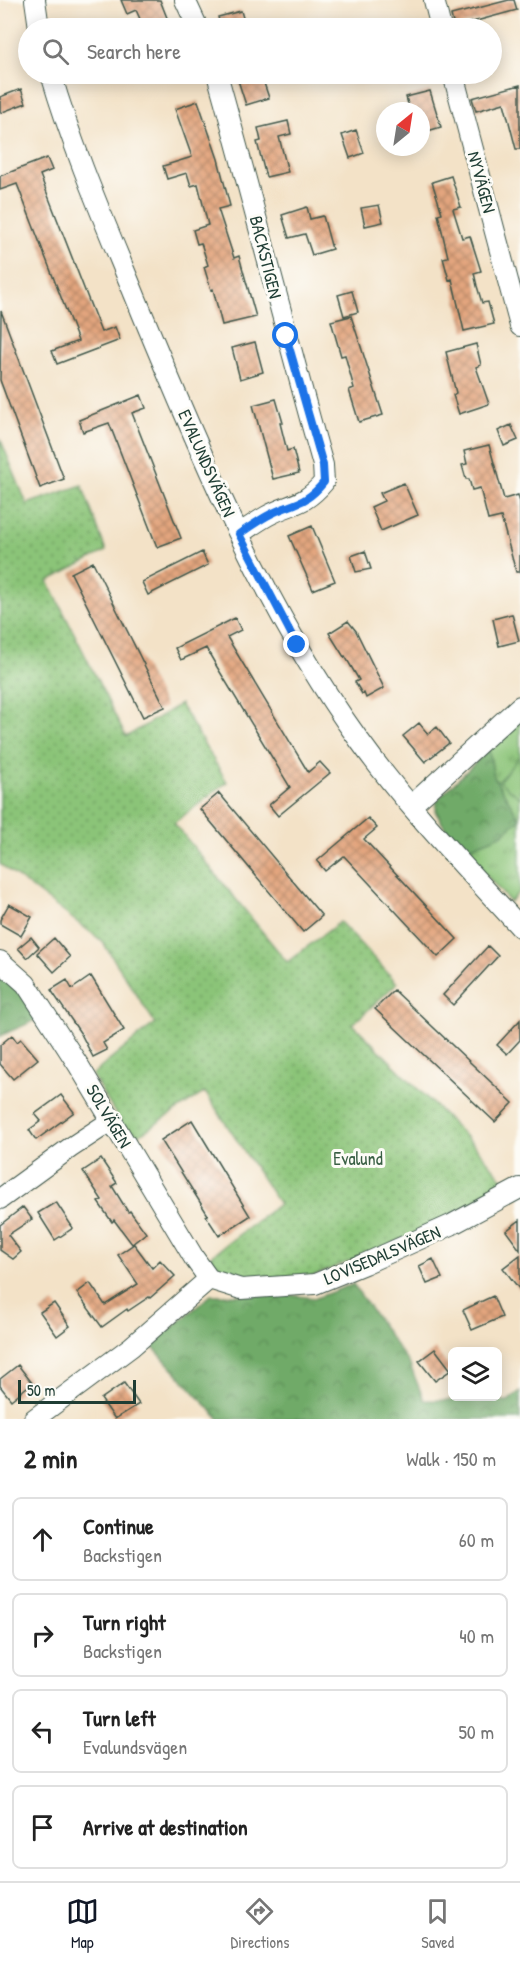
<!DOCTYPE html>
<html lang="en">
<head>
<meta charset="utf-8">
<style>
	:root { --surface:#fff; --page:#f6f6f6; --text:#222; --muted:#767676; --line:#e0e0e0; --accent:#111827 }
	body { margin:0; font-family:"Patrick Hand",sans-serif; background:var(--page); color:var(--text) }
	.controls { position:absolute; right:18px; bottom:18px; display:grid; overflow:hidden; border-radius:9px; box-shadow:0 3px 15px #0003 }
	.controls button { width:54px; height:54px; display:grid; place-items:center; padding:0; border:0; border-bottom:2px solid var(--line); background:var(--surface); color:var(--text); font:30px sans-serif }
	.compass { position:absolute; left:376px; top:102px; width:54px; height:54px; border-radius:50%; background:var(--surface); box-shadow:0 3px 15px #0003; rotate:30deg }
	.scale { position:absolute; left:18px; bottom:15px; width:118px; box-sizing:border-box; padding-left:6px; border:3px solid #1f3d34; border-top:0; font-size:16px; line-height:21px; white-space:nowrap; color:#1f3d34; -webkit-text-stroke:4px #fdfcf7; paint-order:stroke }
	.stop { position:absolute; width:18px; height:18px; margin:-14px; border:4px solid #1a73e8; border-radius:50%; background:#fff }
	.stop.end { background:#1a73e8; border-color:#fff; box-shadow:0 2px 6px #0008 }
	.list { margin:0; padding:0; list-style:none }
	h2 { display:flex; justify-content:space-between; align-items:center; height:78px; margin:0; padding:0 24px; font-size:26px }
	h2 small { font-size:20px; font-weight:400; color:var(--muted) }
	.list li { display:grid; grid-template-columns:39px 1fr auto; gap:18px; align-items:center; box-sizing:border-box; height:84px; margin:0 12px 12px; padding:0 12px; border:2px solid var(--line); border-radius:9px }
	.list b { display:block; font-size:22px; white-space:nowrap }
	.list p { margin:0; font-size:20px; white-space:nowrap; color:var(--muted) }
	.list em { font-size:20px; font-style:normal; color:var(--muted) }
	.icon { flex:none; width:33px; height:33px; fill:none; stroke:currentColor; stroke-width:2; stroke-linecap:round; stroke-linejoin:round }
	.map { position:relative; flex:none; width:520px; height:1419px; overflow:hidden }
	.search { position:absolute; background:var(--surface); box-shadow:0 3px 15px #0003; left:18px; right:18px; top:18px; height:66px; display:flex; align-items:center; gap:15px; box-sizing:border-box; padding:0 21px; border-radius:33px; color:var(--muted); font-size:22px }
	.sheet { height:462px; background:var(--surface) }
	nav { display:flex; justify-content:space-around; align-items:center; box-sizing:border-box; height:84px; border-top:2px solid var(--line); background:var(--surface); font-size:16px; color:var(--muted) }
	nav a { display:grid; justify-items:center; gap:3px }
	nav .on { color:var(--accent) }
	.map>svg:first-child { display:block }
</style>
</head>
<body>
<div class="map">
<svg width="520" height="1419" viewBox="0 0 520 1419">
	<defs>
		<pattern id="grass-tufts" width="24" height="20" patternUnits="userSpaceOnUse" patternTransform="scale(1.5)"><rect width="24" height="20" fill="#8bc478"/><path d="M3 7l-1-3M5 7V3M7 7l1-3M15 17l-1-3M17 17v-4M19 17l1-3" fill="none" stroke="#71a063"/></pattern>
		<pattern id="forest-crowns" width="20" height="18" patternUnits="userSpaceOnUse" patternTransform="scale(1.5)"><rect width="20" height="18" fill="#70aa68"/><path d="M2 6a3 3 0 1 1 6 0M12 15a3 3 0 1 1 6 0" fill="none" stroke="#5b8c56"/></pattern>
		<pattern id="park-dots" width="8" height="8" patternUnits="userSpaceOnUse" patternTransform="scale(1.5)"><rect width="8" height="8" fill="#8bc478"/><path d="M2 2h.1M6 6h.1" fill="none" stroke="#71a063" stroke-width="1.8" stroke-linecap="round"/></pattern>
		<pattern id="building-cross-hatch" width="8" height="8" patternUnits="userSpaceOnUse" patternTransform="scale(1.5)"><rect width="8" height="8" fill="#e3a57e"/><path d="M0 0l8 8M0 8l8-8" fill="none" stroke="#b78868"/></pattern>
	</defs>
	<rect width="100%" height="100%" fill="#fdfcf7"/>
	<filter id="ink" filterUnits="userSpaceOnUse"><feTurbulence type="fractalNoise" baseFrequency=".0167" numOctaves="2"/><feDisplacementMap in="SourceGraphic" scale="12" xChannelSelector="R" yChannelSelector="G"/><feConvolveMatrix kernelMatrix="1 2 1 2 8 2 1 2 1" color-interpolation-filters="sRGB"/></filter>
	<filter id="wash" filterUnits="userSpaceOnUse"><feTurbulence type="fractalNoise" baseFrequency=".008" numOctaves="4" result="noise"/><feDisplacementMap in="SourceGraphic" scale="24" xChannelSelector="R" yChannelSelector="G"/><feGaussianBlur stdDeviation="1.35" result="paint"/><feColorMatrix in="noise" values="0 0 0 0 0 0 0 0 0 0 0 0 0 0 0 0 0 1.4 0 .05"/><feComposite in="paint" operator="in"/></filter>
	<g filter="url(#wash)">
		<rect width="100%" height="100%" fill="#f3e2c7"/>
		<path fill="url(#grass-tufts)" stroke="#558056" stroke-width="1.5" d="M520 719V891L510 902 446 829 436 813V801Z"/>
		<path fill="url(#forest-crowns)" stroke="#48744e" stroke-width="1.5" d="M489 749 494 777 520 819 501 835 464 850C451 835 436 822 436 801Z
			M0 974 21 993 36 1019C25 1027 11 1029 0 1037Z
			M353 1284 410 1365 424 1400 508 1401 520 1391V1419H219L151 1345 211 1295H290L316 1298Z"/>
		<path fill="url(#park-dots)" stroke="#558056" stroke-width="1.5" d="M0 438 27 504 82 485 106 551 48 581 126 737 180 704 227 782 174 823 287 962 340 922 397 983 353 1024 476 1147 508 1185 404 1239 313 1276 242 1281 214 1272 207 1259 279 1204 205 1092 131 1140 92 1075 155 1023 102 941 0 864Z"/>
		<path fill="#8bc478" stroke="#558056" stroke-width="1.5" d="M520 756V798L499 781Z"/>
		<g id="blocks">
			<path fill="url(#building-cross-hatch)" d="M121 0H160L171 28H144L136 10 127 14Z
				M509 0H514L517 10 454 27 451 15Z
				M241 11 246 28H221L218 17Z
				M236 74H261L269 98 246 105Z
				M520 85V149H516L504 103 476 111 472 98Z
				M21 89 26 103 0 113V97Z
				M430 91 441 127 421 133V111H410L406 97Z
				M198 101 218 159 230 206 218 209 234 258 239 256 256 317 222 325 213 289 211 290 204 267 208 265 201 243 197 244 193 230 208 225 198 184 191 186 187 173 167 179 163 166 192 157 175 109Z
				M288 121 291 134 279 137 288 172 266 177 257 142 261 141 258 128Z
				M356 130 364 153 350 158 342 135Z
				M47 158 52 170 40 175 101 332 115 327 120 340 57 364 52 351 78 341 17 184 0 190V176Z
				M451 176 461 207 453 209 462 238 470 236 481 271 474 273 477 286 482 303 488 302 494 324 464 331 452 279 449 280 443 258 448 257 438 214 442 213 432 182Z
				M379 205 383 222 365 226 361 208Z
				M307 207 310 219 323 216 332 249 312 255 305 234 289 238 282 215Z
				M352 291 358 312 344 316 338 295Z
				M1 311 64 479 40 488 0 380Z
				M351 316 383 415 359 422 349 390 354 388 345 355 341 356 331 321Z
				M255 342 263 372 240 379 232 348Z
				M476 344 481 365 476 367 489 404 459 414 453 395 456 393 446 352Z
				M141 395 146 408 132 413 181 538 157 547 109 423 83 432 79 420Z
				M276 399 283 423H280L287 451 293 449 299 473 273 479 253 405Z
				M511 425 518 440 504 446 498 431Z
				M489 445 504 499 518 495 520 502V572H516L501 517 488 520 480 488 472 490 469 479H466L462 465 467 464 464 451Z
				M404 483 418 515 381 531 371 507 384 501 380 493Z
				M312 526 335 581 313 590 289 536Z
				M365 551 371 569 356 572 351 556Z
				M202 552 208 565 148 595 142 582Z
				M93 562 165 707 143 717 71 573Z
				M512 614 519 641 499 646 493 619Z
				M235 618 241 630 227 637 308 772 320 762 330 773 278 816 269 805 290 787 217 667 206 648 181 660 175 648Z
				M348 621 356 631 384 688 366 698 364 693 362 694 355 682 359 680 345 656 344 657 329 633Z
				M419 723 428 734 437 727 449 743 425 762 403 736Z
				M219 793 322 916 303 932 200 809Z
				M368 818 377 828 364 839 457 939 438 957 344 856 325 871 317 861Z
				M9 904 32 917 21 936 0 924V920Z
				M31 937 39 947 27 958 18 948Z
				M54 938 70 957 54 972 37 953Z
				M488 946 498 956 453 1005 443 995Z
				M91 976 124 1030 103 1043 107 1050 93 1057 81 1034 51 990 67 980 72 989Z
				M394 990 513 1103 495 1122 375 1009Z
				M520 1020V1040L507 1054 497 1045Z
				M12 1035 17 1042 21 1039 38 1059 13 1079 0 1064V1045Z
				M61 1095 74 1112 36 1140 29 1130 41 1121 35 1114Z
				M192 1120 250 1216 219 1236 206 1216 208 1215 161 1140Z
				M101 1159 117 1183 112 1186 128 1212 130 1211 146 1233 132 1244 114 1220 112 1222 98 1202 102 1200 83 1171Z
				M56 1202 73 1228 55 1240 38 1213Z
				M23 1207 32 1219 8 1235 21 1252 13 1259 0 1250V1225Z
				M520 1220V1250L506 1231Z
				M134 1244 152 1268 160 1260 175 1276 150 1298 149 1297 128 1311 127 1309 102 1327 77 1293 90 1283 105 1305 138 1284 118 1255Z
				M520 1255V1290L503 1268Z
				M433 1259 442 1278 427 1284 419 1266Z
				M493 1296 502 1317 472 1330 463 1310Z
				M54 1303 70 1326 57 1336 40 1312Z
				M435 1349 451 1370 435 1381 419 1361Z
				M18 1365 32 1383 11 1400 0 1386V1379Z
				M124 1383 139 1404 115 1419 101 1399Z"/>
		</g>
	</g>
	<g filter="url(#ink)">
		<use href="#blocks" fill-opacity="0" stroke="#3f564a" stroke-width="1.5"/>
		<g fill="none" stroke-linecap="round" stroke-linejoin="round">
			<g stroke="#3f564a" stroke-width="22">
				<path id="minor" d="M35 0 39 28
					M185 0 198 28
					M434 0 441 28
					M51 74C75 156 110 234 142 313 202 458 267 613 359 740 407 807 465 867 520 927
					M217 74C254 204 286 335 323 465L324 482C303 507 292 502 267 516 258 521 248 528 239 534
					M453 74 520 326
					M412 805 520 706
					M0 961 26 984 79 1066 194 1258 209 1279
					M0 1199 70 1148 111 1121
					M34 1419 131 1347 209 1279 241 1289 315 1284 364 1264 451 1225 520 1188"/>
			</g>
			<use href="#minor" stroke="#fff" stroke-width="20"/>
		</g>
	</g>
	<g fill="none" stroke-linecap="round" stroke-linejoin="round" filter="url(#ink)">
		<path stroke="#1a73e8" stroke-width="8" d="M286 336 323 465 324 482C304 507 292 502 267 516 258 521 248 528 239 534L297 645"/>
	</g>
	<g text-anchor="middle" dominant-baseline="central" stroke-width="6" stroke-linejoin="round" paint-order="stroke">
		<g font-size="18" fill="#1f3d34" stroke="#fdfcf7">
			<text transform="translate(482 182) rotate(75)">NYVÄGEN</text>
			<text transform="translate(266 257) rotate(76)">BACKSTIGEN</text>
			<text transform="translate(207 463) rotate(66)">EVALUNDSVÄGEN</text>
			<text transform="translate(109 1116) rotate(59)">SOLVÄGEN</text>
			<text transform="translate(382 1255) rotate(-23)">LOVISEDALSVÄGEN</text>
		</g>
		<g font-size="18" fill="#3a5f45" stroke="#fdfcf7">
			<text x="358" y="1158">Evalund</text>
		</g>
	</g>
</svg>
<div class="controls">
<button><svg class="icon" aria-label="layers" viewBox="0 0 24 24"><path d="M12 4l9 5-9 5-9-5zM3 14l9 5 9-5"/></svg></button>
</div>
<svg class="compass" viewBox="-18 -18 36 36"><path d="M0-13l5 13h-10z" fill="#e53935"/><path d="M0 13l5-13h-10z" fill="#767676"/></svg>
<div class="scale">50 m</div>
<div class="stop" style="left:286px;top:336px"></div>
<div class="stop end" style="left:297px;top:645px"></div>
<div class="search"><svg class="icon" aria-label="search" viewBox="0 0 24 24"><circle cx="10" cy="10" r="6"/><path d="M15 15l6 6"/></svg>Search here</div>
</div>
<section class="sheet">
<h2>2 min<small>Walk · 150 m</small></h2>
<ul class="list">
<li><svg class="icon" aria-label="ahead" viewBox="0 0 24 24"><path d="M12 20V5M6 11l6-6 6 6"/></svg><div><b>Continue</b><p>Backstigen</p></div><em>60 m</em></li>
<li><svg class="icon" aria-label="right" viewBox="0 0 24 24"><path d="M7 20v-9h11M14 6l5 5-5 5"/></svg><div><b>Turn right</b><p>Backstigen</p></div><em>40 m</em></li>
<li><svg class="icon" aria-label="left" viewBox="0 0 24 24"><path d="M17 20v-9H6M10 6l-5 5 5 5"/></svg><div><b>Turn left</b><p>Evalundsvägen</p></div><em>50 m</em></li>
<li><svg class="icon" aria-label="arrive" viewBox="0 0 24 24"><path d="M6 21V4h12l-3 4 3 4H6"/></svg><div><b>Arrive at destination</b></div></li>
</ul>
</section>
<nav>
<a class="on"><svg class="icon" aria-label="map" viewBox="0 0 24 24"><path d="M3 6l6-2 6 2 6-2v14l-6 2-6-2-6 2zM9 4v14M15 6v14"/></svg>Map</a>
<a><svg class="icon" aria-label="directions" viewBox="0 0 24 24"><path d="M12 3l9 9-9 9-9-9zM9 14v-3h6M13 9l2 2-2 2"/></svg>Directions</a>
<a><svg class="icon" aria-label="saved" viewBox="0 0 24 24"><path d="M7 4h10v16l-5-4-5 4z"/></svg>Saved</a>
</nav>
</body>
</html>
